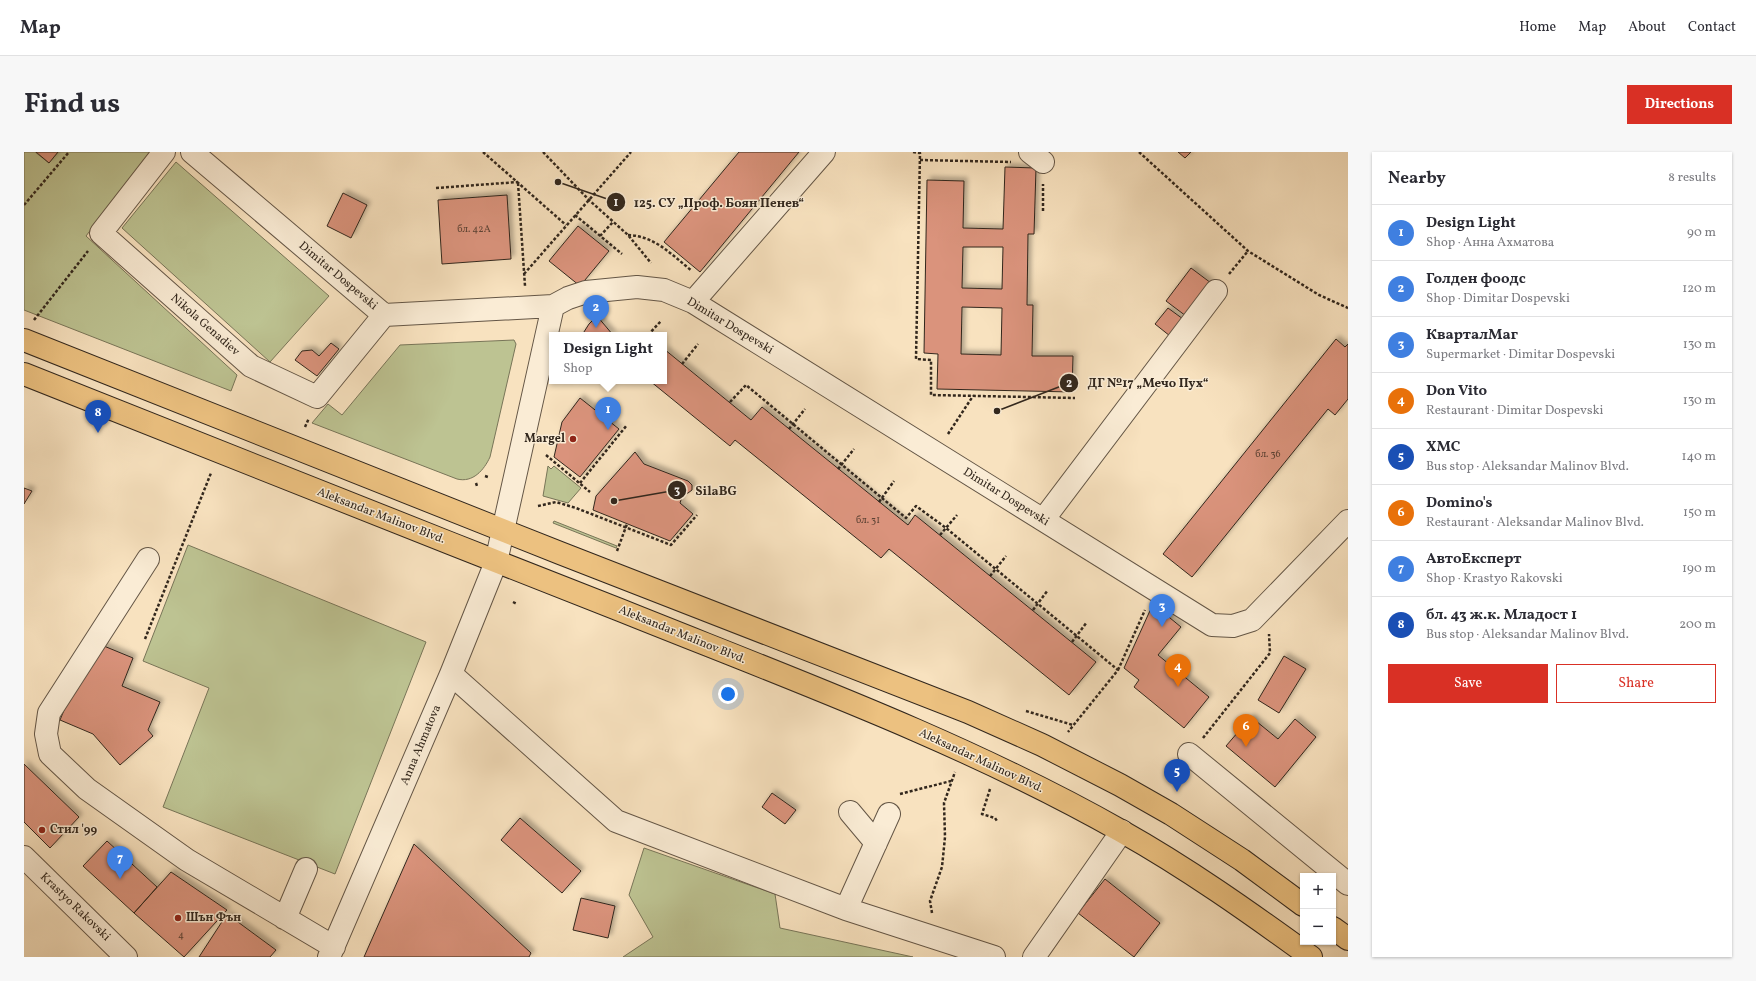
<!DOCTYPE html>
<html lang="en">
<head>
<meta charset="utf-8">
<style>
	:root { --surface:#fff; --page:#f7f7f7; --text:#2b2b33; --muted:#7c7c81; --line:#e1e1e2; --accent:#d93025 }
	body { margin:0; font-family:Vollkorn,serif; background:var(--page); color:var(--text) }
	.controls { position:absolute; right:12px; bottom:12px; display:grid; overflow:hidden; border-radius:0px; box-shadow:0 1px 3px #0004 }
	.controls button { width:36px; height:36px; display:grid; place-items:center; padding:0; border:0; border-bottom:1px solid var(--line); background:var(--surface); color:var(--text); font:20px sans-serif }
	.you { position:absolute; left:704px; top:542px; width:14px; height:14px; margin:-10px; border:3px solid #fff; border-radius:50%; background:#1a73e8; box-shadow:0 0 0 6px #1a73e833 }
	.badge { display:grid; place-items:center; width:26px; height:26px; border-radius:50%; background:var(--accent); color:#fff; font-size:13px; font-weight:700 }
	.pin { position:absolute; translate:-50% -33px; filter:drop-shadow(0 1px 2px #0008) }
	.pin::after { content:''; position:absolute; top:21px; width:14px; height:12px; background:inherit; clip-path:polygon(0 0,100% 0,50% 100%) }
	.popup { position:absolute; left:525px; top:180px; width:118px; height:52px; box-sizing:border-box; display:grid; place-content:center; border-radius:0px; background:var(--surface); filter:drop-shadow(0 1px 3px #0005); font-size:13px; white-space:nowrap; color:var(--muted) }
	.popup b { font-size:15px; color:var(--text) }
	.popup::after { content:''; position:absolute; left:50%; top:100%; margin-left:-8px; border:8px solid transparent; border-top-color:var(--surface) }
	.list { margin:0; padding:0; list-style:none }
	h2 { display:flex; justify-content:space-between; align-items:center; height:52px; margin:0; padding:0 16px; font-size:17px }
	h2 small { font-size:13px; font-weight:400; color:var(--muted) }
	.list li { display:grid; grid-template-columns:26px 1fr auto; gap:12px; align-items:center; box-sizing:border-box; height:56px; padding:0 16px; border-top:1px solid var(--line) }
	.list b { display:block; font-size:15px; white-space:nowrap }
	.list p { margin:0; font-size:13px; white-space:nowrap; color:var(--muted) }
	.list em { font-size:13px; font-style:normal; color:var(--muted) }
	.actions { display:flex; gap:8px; padding:12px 16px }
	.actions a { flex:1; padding:9px 0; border:1px solid var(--accent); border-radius:0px; text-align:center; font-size:14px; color:var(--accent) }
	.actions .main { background:var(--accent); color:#fff }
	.map { position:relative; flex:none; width:1324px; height:805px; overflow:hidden; border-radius:0px }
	header { display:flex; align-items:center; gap:24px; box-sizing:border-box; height:56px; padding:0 20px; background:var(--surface); border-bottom:1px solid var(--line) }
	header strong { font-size:19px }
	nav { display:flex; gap:22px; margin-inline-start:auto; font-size:14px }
	.intro { display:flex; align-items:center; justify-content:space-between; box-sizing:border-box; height:96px; padding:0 24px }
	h1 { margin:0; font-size:28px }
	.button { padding:10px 18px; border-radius:0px; background:var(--accent); color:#fff; font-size:14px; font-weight:700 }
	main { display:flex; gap:24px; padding:0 24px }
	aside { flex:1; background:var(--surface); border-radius:0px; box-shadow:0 1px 3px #0004 }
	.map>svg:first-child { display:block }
</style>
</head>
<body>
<header>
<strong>Map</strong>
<nav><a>Home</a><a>Map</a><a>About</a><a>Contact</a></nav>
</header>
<div class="intro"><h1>Find us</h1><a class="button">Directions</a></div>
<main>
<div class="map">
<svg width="1324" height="805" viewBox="0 0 1324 805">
	<defs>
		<filter id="shadow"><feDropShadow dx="3.5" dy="-3.5" stdDeviation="2" flood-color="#0004"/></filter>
	</defs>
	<rect width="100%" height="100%" fill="#f8e2bf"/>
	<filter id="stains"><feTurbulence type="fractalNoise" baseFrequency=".005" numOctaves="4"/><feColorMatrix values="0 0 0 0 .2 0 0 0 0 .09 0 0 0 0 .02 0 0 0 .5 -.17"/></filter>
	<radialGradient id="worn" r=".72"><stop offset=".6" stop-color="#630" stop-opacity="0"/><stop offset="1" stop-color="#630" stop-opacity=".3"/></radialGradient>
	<path fill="#bdc392" stroke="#787558" d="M0 0H11L25 11 34 0H126L62 84 213 223 207 239 0 158Z
		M152 10 305 144 246 210 98 76Z
		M490 188 492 192 466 305C460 318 449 331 433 327L288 271 304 252 318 263 376 193Z
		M524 314 527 317 530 314 557 336 544 351 519 344Z
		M530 369 593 394 592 396 529 371Z
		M164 393 402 490 311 722 139 655 185 536 119 509Z
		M620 696 751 742 756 776 889 805H599L629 785 605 743Z"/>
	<path fill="#da937b" stroke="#32271d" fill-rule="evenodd" filter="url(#shadow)" d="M12 0H34L25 11Z
		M715 0H775L676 120 640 90Z
		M1154 0H1167L1161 6Z
		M981 15 1012 16 1010 82H1004L1003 153H1009L1008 204H1049L1048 240 913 237 914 202 900 201 903 28 940 29 939 76 979 77ZM939 95H979L978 137 938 136ZM938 155 978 156 977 203 937 202Z
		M319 41 343 53 327 86 303 74Z
		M483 43 487 107 418 112 414 48Z
		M554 74 585 99 556 134 525 109Z
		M1167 116 1187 131 1162 164 1142 149Z
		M1144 156 1159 167 1146 184 1131 172Z
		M573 164 589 183H558L565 172Z
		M1312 187 1321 195 1324 192V247L1311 263 1304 257 1168 425 1139 402Z
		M307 191 315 197 293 224 271 208 278 199 288 198 295 204Z
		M640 197 727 268 738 255 884 373 891 363 1072 510 1045 543 865 397 857 406 711 288 706 294 626 229H640Z
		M556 246 595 277 556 325 530 305 538 270Z
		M611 300 620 312 664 329 668 333V338L664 341 659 342 656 351 669 362 646 389 569 358 572 344Z
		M0 336 8 339 0 352Z
		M1129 452 1157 475 1134 503 1185 545 1160 576 1110 535 1115 528 1100 516Z
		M75 492 109 506 98 534 136 550 124 578 129 584 96 613 69 582 36 568 54 524Z
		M1260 504 1282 517 1255 561 1234 548Z
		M1227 565 1254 587 1271 567 1292 585 1251 635 1202 594Z
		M0 612 55 665 26 696 0 670Z
		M748 641 772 658 761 672 738 655Z
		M496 666 557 719 538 741 477 688Z
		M83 689 133 735 110 761 59 714Z
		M390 692 507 801 505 805H340Z
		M147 720 203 758 160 805 110 761Z
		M1081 727 1136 771 1110 805 1054 761Z
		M557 746 591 754 584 786 549 778Z
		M203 762 252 798 246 805H175Z"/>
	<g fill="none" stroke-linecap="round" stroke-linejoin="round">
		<g stroke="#645646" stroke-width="24">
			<path id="minor" d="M140 0 77 81 227 214 293 245 360 163
				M168 0 360 163 529 154 544 146 562 140 613 135 640 138 669 150 1188 473 1209 474 1228 468 1324 369
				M1006 0 1019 10
				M669 150 800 0
				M1019 368 1192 139
				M124 407 25 561 22 582 26 602 63 637 163 708 310 795
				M427 522 592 669 822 757 970 805
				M1165 602 1324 732
				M826 660 852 691
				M0 705 102 805
				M822 757 865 662
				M260 766 265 757 282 717
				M305 805 427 522 472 410 529 154
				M1010 805 1098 679"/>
		</g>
		<g stroke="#32271d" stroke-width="24">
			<path id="major" d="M0 188 536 401 944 560 1018 593 1096 633 1147 662 1218 708 1279 753
				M0 222C198 301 397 380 596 458 765 526 938 589 1097 679 1163 716 1225 760 1287 805
				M1309 776 1324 787"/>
		</g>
		<path stroke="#32271d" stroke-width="2.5" stroke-dasharray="3 2" stroke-linecap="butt" d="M459 0 542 73
			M519 0 565 48 604 83 627 111
			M889 0 896 1 892 207 907 208V243L1051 246
			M1115 0 1224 99 1295 143 1324 156
			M896 8 987 10
			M494 31 501 134
			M412 36 494 30
			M0 53 45 0
			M1019 59V32
			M551 63 598 102
			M604 83C631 84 648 103 668 119
			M576 84 589 70
			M500 122 607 0
			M1205 122 1224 99
			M10 168 64 99
			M624 183 637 169
			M658 212 674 192
			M580 235 585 229
			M706 250 722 233 882 366 892 354 922 376 1094 518 1044 580
			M281 275 285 266
			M765 277 781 257
			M924 282 949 244
			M522 303 566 340
			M814 317 830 297
			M461 324 464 325
			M452 331 453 334
			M556 331 603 273
			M855 350 870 329
			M514 354 532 350 552 356 647 393 673 363
			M916 383 933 363
			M593 399 603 372
			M966 424 982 404
			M489 450 493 452
			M1009 458 1024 438
			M121 487 187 321
			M1048 490 1063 470
			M1094 518 1121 458
			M1002 559 1049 573
			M1179 586 1246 501 1245 482
			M1143 627 1151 618
			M966 637 958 662 971 666 973 669
			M876 642 927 629
			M908 761 906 749 918 715 921 685 920 651 931 620"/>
		<use href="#minor" stroke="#faecd5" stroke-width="22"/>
		<use href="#major" stroke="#ecc180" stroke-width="22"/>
	</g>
	<g fill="#8f2418" stroke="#faecd5" stroke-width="1.5">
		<circle cx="549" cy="287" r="4"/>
		<circle cx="18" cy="678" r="4"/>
		<circle cx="154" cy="766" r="4"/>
	</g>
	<g text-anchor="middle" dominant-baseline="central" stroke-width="3" stroke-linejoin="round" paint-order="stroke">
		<g font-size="10" fill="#5c4234">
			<text x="450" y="77">бл. 42А</text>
			<text x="1244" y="302">бл. 36</text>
			<text x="844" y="368">бл. 31</text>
			<text x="157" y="783">4</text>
		</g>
		<g font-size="12" fill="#32271d" stroke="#faecd5">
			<text transform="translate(314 124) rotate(40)">Dimitar Dospevski</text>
			<text transform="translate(181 173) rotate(41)">Nikola Genadiev</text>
			<text transform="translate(706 174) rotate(31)">Dimitar Dospevski</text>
			<text transform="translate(982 345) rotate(32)">Dimitar Dospevski</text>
			<text transform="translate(357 364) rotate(21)">Aleksandar Malinov Blvd.</text>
			<text transform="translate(658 483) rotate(22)">Aleksandar Malinov Blvd.</text>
			<text transform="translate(397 593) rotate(-67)">Anna Ahmatova</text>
			<text transform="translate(957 609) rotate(25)">Aleksandar Malinov Blvd.</text>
			<text transform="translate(51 755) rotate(44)">Krastyo Rakovski</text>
		</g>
		<g font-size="12" font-weight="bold" fill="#32271d" stroke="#faecd5" text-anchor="start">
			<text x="541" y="287" text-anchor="end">Margel</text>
			<text x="26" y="678">Стил '99</text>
			<text x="162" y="766">Шън Фън</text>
		</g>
	</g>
	<path fill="none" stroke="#32271d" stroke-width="1.5" d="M534 30L592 50M973 259L1045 231M590 349L653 338"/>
	<g fill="#32271d" stroke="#faecd5" stroke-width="1.5">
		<circle cx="534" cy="30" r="4"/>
		<circle cx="973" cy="259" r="4"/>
		<circle cx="590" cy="349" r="4"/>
		<circle cx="592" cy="50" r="10"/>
		<circle cx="1045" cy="231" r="10"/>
		<circle cx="653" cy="338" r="10"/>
	</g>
	<g font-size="12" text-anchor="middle" font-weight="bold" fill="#fff">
		<text x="592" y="54">1</text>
		<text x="1045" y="235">2</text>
		<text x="653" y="342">3</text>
	</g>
	<g font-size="13" text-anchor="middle" font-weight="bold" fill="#32271d" stroke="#faecd5" stroke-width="3" stroke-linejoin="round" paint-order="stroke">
		<text x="695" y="55">125. СУ „Проф. Боян Пенев“</text>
		<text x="1124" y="235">ДГ №17 „Мечо Пух“</text>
		<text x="692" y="343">SilaBG</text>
	</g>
	<rect width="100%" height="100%" filter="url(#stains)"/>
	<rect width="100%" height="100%" fill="url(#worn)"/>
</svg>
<div class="controls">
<button>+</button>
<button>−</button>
</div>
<div class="you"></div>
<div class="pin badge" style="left:584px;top:278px;background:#3f7fe0">1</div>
<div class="popup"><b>Design Light</b>Shop</div>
<div class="pin badge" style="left:572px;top:176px;background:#3f7fe0">2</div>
<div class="pin badge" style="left:1138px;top:475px;background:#3f7fe0">3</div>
<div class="pin badge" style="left:1154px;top:535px;background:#e8710a">4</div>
<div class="pin badge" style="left:1153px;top:640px;background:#1a4fb4">5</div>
<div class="pin badge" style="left:1222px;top:595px;background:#e8710a">6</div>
<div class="pin badge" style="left:96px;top:727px;background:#3f7fe0">7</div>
<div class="pin badge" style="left:74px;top:281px;background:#1a4fb4">8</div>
</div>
<aside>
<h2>Nearby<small>8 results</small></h2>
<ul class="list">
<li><span class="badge" style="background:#3f7fe0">1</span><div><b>Design Light</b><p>Shop · Анна Ахматова</p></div><em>90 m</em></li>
<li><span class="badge" style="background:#3f7fe0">2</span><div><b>Голден фоодс</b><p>Shop · Dimitar Dospevski</p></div><em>120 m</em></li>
<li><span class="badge" style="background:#3f7fe0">3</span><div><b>КварталМаг</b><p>Supermarket · Dimitar Dospevski</p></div><em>130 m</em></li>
<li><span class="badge" style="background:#e8710a">4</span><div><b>Don Vito</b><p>Restaurant · Dimitar Dospevski</p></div><em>130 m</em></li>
<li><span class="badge" style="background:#1a4fb4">5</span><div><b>ХМС</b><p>Bus stop · Aleksandar Malinov Blvd.</p></div><em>140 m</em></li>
<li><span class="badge" style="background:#e8710a">6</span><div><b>Domino's</b><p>Restaurant · Aleksandar Malinov Blvd.</p></div><em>150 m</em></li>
<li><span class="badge" style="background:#3f7fe0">7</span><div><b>АвтоЕксперт</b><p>Shop · Krastyo Rakovski</p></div><em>190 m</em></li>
<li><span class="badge" style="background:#1a4fb4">8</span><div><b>бл. 43 ж.к. Младост 1</b><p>Bus stop · Aleksandar Malinov Blvd.</p></div><em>200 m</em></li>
</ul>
<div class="actions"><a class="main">Save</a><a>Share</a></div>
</aside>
</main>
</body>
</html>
